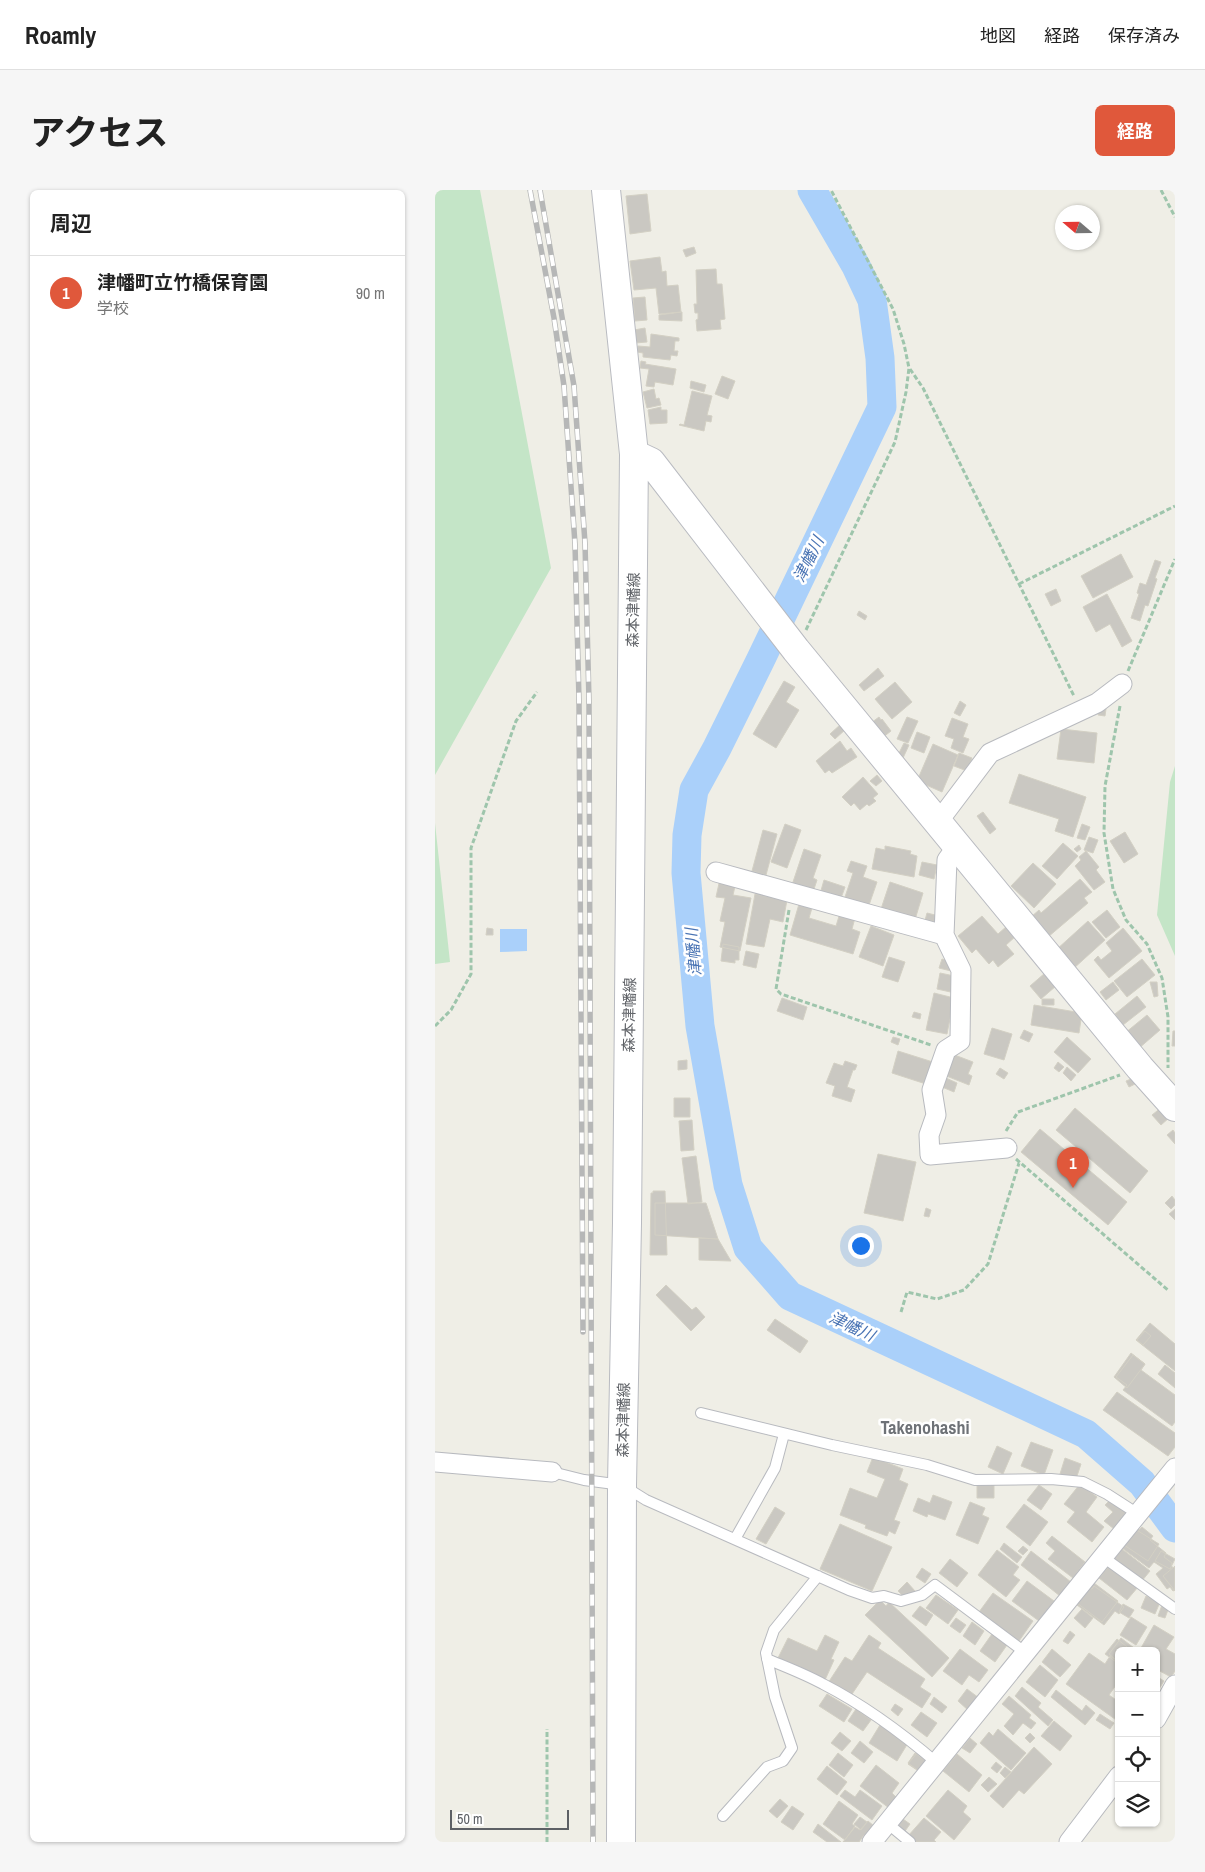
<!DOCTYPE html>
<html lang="ja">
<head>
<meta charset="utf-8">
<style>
	:root { --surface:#fff; --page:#f6f6f6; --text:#222; --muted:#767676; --line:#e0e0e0; --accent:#e0583b }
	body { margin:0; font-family:"Archivo Narrow","Noto Sans JP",sans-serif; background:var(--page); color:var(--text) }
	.controls { position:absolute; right:15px; bottom:15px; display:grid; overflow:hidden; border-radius:8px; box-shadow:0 1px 4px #0004 }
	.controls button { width:45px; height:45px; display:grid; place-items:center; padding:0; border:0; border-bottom:1px solid var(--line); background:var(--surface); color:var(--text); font:25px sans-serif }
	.compass { position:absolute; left:620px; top:15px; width:45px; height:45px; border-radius:50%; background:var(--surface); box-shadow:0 1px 4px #0004; rotate:290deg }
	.scale { position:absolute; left:15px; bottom:12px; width:119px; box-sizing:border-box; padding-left:5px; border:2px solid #5d6065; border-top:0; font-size:14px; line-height:18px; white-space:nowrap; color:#5d6065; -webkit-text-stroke:4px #fff; paint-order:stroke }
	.you { position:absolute; left:425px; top:1055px; width:18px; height:18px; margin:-12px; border:4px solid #fff; border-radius:50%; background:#1a73e8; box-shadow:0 0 0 8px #1a73e833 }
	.badge { display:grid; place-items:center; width:32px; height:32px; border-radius:50%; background:var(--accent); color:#fff; font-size:16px; font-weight:700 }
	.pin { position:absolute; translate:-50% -41px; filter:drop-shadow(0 1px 2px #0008) }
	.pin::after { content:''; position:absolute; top:26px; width:18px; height:15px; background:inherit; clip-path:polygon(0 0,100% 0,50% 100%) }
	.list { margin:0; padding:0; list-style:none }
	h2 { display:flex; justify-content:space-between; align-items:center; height:65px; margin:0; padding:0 20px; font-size:21px }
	h2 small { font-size:16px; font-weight:400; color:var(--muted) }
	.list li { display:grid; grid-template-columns:32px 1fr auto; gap:15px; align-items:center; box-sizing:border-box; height:75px; padding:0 20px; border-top:1px solid var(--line) }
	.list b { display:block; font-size:19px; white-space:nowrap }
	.list p { margin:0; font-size:16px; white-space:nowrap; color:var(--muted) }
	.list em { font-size:16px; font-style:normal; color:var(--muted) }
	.icon { flex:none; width:28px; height:28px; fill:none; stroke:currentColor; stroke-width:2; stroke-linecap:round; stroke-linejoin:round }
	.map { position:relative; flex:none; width:740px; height:1652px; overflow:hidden; border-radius:8px }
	header { display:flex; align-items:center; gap:30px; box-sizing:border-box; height:70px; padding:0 25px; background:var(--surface); border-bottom:1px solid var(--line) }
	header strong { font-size:24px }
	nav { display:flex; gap:28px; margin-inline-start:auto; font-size:18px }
	.intro { display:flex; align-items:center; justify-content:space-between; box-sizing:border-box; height:120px; padding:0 30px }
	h1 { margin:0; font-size:35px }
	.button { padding:12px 22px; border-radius:8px; background:var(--accent); color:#fff; font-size:18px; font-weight:700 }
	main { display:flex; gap:30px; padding:0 30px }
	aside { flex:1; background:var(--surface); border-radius:8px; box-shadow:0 1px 4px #0004 }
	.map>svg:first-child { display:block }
</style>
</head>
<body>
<header>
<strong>Roamly</strong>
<nav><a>地図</a><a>経路</a><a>保存済み</a></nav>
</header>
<div class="intro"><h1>アクセス</h1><a class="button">経路</a></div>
<main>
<aside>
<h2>周辺<small></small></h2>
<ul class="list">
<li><span class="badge">1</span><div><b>津幡町立竹橋保育園</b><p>学校</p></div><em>90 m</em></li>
</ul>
</aside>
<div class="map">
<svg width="740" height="1652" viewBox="0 0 740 1652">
	<rect width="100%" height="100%" fill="#efeee6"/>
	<path fill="#c4e5c7" d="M0 0H45L116 378 0 585Z
		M740 576V766L722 725 735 592Z
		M0 633 15 772 0 774Z"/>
	<path fill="#aad0fa" d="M65 739H92V761L65 762Z"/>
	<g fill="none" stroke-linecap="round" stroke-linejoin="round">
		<path stroke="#aad0fa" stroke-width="29" d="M377 0 421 76 437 110 445 168 447 217 325 471 282 558 259 600 252 645 251 683 265 836 293 995 313 1058 355 1106 651 1244 707 1293 740 1338"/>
	</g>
	<path fill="#cac8c2" stroke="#d3d0c4" d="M212 4 216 41 195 44 191 6Z
		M259 57 261 63 251 67 248 60Z
		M225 67 227 82 231 81 232 96 243 95 246 122 224 124 221 98 199 100 195 71Z
		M281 79 282 94H287L290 129 285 130 286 139 262 141 261 130 263 129V123H260L259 114H262L261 80Z
		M210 107 212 130 200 131 198 108Z
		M247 122V131L224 130V125Z
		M210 138 212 152 200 153 199 140Z
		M216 144 244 148V151H240L239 161H243L242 166 236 165 235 170 208 167V163L202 162 203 156 215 157Z
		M206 171 211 172 210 174 241 179 238 195 220 192 219 197 211 196 214 179 205 178Z
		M287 186 300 191 293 209 280 204Z
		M256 191 271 195 269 202 255 198Z
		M219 199 221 209 224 208 226 215 212 218 208 202Z
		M257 201 277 206 272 225 277 226 276 232 271 231 269 241 244 235 245 234 249 235Z
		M226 217V220H232V233L215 234 213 220Z
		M686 364 698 387 658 408 646 386Z
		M720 370 726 372 720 388 722 389 713 416 710 415 705 431 696 428 704 404 702 403 705 393 711 395Z
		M621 399 626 411 616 416 610 404Z
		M672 404 697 451 687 457 675 434 661 442 648 417Z
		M424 421 432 426 430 430 422 425Z
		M443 478 449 486 429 501 424 495Z
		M349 491 360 497 351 512 364 520 341 558 318 544Z
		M460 492 477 512 457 529 440 509Z
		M525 511 531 515 525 526 519 523Z
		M665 518 671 519 670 526 663 525Z
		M444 527 446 530 447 529 456 541 447 548 436 533Z
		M472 527 483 531 473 553 462 549Z
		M517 528 533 534 528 547 534 549 528 563 516 558 519 549 510 546Z
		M406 534 411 539 400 549 395 544Z
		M626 539 662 543 659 573 622 569Z
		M482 542 495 547 489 563 476 558Z
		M405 551 412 561 416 558 422 567 397 583 394 580 390 583 381 571Z
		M469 553 474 555 468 568 463 565Z
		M498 554 523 565 507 602 482 591Z
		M524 563 537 568 532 581 519 576Z
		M584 584 651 607 638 647 620 641 624 629 574 613Z
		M442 585 447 591 441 596 435 591Z
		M428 587 443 604 438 608 441 611 434 616 432 614 425 620 419 613 416 616 407 607Z
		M548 622 561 639 555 644 542 626Z
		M350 634 366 640 352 678 336 672Z
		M647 634 655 637 650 650 642 648Z
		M328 640 342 644 331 685 317 681Z
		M690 642 703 664 689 673 675 651Z
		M654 647 663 650 658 663 649 660Z
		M628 653 643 666 622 689 607 676Z
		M644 655 646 659 642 662 639 659Z
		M450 656 476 661 475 664 482 666 479 687 437 679 441 658 450 660Z
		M369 659 386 665 378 688 382 690 378 702 357 695Z
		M651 661 664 677 661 680 670 692 659 700 640 676 646 670 644 667Z
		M416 671 432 676 428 687 442 692 433 718 409 710 418 683 412 681Z
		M487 672 502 675 499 689 484 685Z
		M598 673 621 694 599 718 576 696Z
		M285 689 301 692 298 705 316 708 305 761 285 757 290 732 285 731 290 708 281 707Z
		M645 689 657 702 649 708 653 713 613 747 596 727 604 720 606 723Z
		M389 690 410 697 405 711 385 704Z
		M455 692 488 703 479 733 445 722Z
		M320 704 352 710 348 732 335 729 329 757 311 754Z
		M364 714 377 718 374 728 401 736 405 723 420 728 417 739 425 742 418 764 355 745Z
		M672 720 685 737 671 748 657 732Z
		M492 723 504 726 501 737 489 734Z
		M547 726 563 744 572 736 581 746 571 755 579 764 563 777 558 770 554 774 541 759 537 763 523 746Z
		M653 731 670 750 638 779 621 760Z
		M436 736 459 745 448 776 424 767Z
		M52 738 58 739V745H51Z
		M688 738 707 761 674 788 659 770 663 766 666 770 677 761 671 753Z
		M288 754 304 757V770H300V773L286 771Z
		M311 761 324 764 321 778 308 775Z
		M454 767 470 772 463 792 447 787Z
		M507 769 518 772 516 781 504 778Z
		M707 769 720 785 692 807 679 791Z
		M505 783 524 787 520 803 502 799Z
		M610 783 621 796 606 809 595 796Z
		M678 792 684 800 671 810 665 802Z
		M715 792H722L723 806 719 807Z
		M499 803 519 808 512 844 491 840Z
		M702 806 711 817 688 835 680 824Z
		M347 808 372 817 368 830 342 821Z
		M607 809H619V815H607Z
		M599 815 647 823 644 843 596 835Z
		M479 822 486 824 485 829 477 827Z
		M712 825 725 840 703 859 690 843Z
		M557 838 577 844 569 870 549 864Z
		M589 840 598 844 594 852 585 848Z
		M738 841H740V856H737Z
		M458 847 465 849 463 855 456 852Z
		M632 847 656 869 643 883 619 862Z
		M463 861 501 873 494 895 457 883Z
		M517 864 538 872 533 884 537 886 534 895 509 885Z
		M252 870V879L243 880V871Z
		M410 871 422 875 420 880H418L412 897 420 900 416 912 397 906 400 896 391 893 399 873 408 876Z
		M623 872 629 877 624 882 619 878Z
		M632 877 641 885 636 891 628 883Z
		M565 878 573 883 569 889 561 884Z
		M511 888 522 893 519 902 507 897Z
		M696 889 702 893 694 897 691 891Z
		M239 908H255V927H239Z
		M727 917 735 927 726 935 717 925Z
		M640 918 713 981 695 1003 621 940Z
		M257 930 259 960 246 961 244 931Z
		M605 939 692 1012 673 1035 586 962Z
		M738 940 740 943V954L732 945Z
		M443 964 481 972 468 1031 429 1023Z
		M261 966 267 1012 253 1014 247 968Z
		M218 1001H230L232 1065H215L216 1003H218Z
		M737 1006 740 1010V1015L736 1019 730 1013Z
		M220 1013H271L283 1049 220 1045Z
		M491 1018 496 1020 494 1027 489 1026Z
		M740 1019V1030L734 1024Z
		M264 1048 283 1049 296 1071 264 1070Z
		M231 1095 257 1120 261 1117 270 1127 256 1141 221 1105Z
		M340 1129 373 1151 365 1163 332 1140Z
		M715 1133 740 1154V1181L701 1150Z
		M710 1141 716 1146 708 1155 702 1150Z
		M696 1163 710 1174 692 1198 679 1187Z
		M698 1165 710 1174 706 1180 740 1205V1232L737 1236 688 1200 692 1195 681 1187Z
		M730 1175 740 1183V1198L723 1184Z
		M682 1202 740 1243V1257L733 1266 668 1220Z
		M596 1252 618 1260 609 1285 586 1276Z
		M562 1256 577 1263 568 1284 553 1277Z
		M438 1267 468 1279 464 1290 473 1294 459 1330 465 1332 460 1344 454 1341 452 1346 430 1338 431 1335 405 1325 415 1298 442 1308 450 1289 432 1282Z
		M630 1268 646 1274 641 1289 625 1284Z
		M542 1294H559V1308H542Z
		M645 1294 662 1307 651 1322 669 1337 657 1352 632 1332 640 1322 629 1314Z
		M604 1295 617 1304 606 1320 592 1310Z
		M498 1305 517 1312 510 1330 493 1324 492 1327 478 1321 483 1308 495 1313Z
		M676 1309 692 1324 679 1339 669 1331 678 1322 670 1315Z
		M535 1312 550 1318 547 1325 554 1328 543 1354 521 1345Z
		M589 1314 613 1332 595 1356 571 1337Z
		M340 1317 350 1323 331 1354 321 1349Z
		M405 1334 457 1357 437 1401 385 1379Z
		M707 1337 718 1346 715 1350 731 1363 729 1367 737 1373 736 1375 738 1378 740 1376V1400L738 1401 735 1397 732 1399 721 1384 728 1378 719 1372 714 1378 687 1358 702 1339 704 1340Z
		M700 1339 724 1354 713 1371 689 1355Z
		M617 1346 650 1372 638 1388 613 1369 620 1361 611 1353Z
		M569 1353 587 1367 582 1373 565 1359Z
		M588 1356 593 1360 588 1365 583 1361Z
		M687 1359 715 1381 706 1392 678 1370Z
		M562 1360 584 1377 578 1385 585 1390 571 1407 543 1385Z
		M596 1361 636 1392 625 1406 586 1375Z
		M726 1361 740 1369 735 1379 720 1371Z
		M515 1369 533 1383 522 1397 504 1383Z
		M675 1375 703 1397 692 1410 664 1388Z
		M739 1377 740 1378V1401L728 1386Z
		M487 1378 496 1384 490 1393 481 1387Z
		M592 1391 619 1411 604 1431 577 1411Z
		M472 1392 480 1401 471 1409 463 1401Z
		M659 1393 683 1411 667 1432 642 1413Z
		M659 1396 689 1417 684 1424 680 1421 669 1435 642 1415 655 1398 657 1399Z
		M558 1403 598 1431 584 1451 544 1422Z
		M501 1405 523 1420 513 1434 491 1418Z
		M711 1406 725 1412 720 1424 706 1418Z
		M445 1410 451 1416 454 1412 514 1468 497 1487 430 1425Z
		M688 1414 699 1420 694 1428 684 1422Z
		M727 1415 734 1417 730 1428 723 1426Z
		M485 1416 498 1425 491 1436 477 1426Z
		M647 1419 658 1428 650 1438 639 1428Z
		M696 1427 712 1437 701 1455 685 1445Z
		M521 1428 531 1435 525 1443 515 1436Z
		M537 1432 549 1441 540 1455 528 1446Z
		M719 1435 739 1447 731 1459 740 1464V1481L736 1487 721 1479V1461H711L706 1458Z
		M635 1441 640 1445 633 1454 628 1451Z
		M557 1444 572 1455 560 1472 545 1461Z
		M390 1445 404 1452 396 1469 399 1470 390 1490 343 1468 353 1448 382 1461Z
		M434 1445 446 1453 443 1458 490 1489 485 1497 496 1504 487 1518 432 1482 415 1507 393 1493 410 1467 417 1471Z
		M686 1448 703 1461H684V1472L674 1464Z
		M682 1449 697 1461H684V1474L670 1464Z
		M525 1459 553 1480 544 1492 534 1485 527 1495 508 1481Z
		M617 1459 636 1475 625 1487 607 1472Z
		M654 1463 670 1474 675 1466 684 1472V1491L674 1505 684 1512V1532L631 1494Z
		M605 1475 623 1490 610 1507 591 1492Z
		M721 1486 729 1491 722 1502H721Z
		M587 1497 606 1513 603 1517 618 1530 613 1536 580 1506Z
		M532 1499 544 1508 534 1521 523 1511Z
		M621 1500 647 1521 651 1515 660 1523 650 1535 616 1507Z
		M392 1504 417 1519 409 1532 384 1516Z
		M574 1506 596 1525 594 1528 601 1533 596 1539 588 1533 578 1545 569 1536 579 1524 567 1514Z
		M499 1507 512 1517 507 1523 495 1514Z
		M460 1514 468 1519 463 1526 456 1520Z
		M421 1519 436 1530 428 1541 413 1531Z
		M486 1522 502 1533 492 1547 476 1535Z
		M665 1524 679 1533 675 1539 661 1530Z
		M619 1531 637 1546 625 1561 606 1546Z
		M445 1535 473 1553 462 1571 434 1553Z
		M563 1539 591 1563 576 1580 545 1553 554 1542 558 1546Z
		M405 1542 416 1551 407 1561 396 1553Z
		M595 1543 600 1548 595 1553 590 1548Z
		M535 1548 542 1554 535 1563 527 1558Z
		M425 1551 438 1562 429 1573 416 1563Z
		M599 1557 617 1574 589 1604 584 1600 568 1618 555 1606Z
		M403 1563 418 1575 409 1587 394 1575Z
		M480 1563 491 1571 484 1581 473 1573Z
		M482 1563 493 1571 485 1582 473 1574Z
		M522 1564 547 1585 534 1602 508 1581Z
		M561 1572 567 1577 562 1583 556 1578Z
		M441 1575 464 1593 457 1603 462 1608 454 1618 425 1596Z
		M392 1576 412 1592 402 1605 382 1589Z
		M570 1577 576 1582 570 1588 565 1583Z
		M554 1587 562 1594 553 1602 546 1595Z
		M410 1600 420 1607 425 1600 447 1616 437 1630 405 1606Z
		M513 1600 532 1616 528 1622 536 1629 519 1650 491 1626Z
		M345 1609 353 1616 342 1628 334 1621Z
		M404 1611 423 1625 417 1634 420 1636 410 1650 388 1634Z
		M357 1616 369 1624 358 1640 346 1632Z
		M425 1627 432 1632 426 1640 419 1634Z
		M489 1628 506 1642 499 1650 501 1652H480L473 1646Z
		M468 1629 475 1634 468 1644 461 1638Z
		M433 1631 439 1636 431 1646 429 1645 424 1652H408L420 1637 425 1640Z
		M383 1634 406 1652H392L378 1642Z"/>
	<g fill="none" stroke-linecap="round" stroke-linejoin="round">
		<g stroke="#b8babf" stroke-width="12">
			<path id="lane" d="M266 1223 397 1255 492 1275 540 1290 616 1289 648 1292 672 1304 703 1324
				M117 1282 149 1290 187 1295 211 1310 414 1400 437 1408 449 1406 466 1411 487 1405 500 1395 591 1463
				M300 1349 340 1278 349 1244
				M668 1367 740 1419
				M332 1469C351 1477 370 1484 388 1494 429 1515 467 1543 502 1573
				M288 1626 332 1577 348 1571 357 1558 340 1507 331 1463 339 1440 383 1386
				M452 1633 475 1652"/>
		</g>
		<g stroke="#b8babf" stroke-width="21">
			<path id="street" d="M500 630 509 624 555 563 662 513 687 494
				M522 656 512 670 509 745 526 780 525 851 511 860 497 900 501 925 494 945 495 965 572 958
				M281 682 509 745
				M0 1272 117 1282
				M721 1529 740 1495
				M437 1652 740 1278
				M634 1652 684 1586"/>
		</g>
		<g stroke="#b9bbc1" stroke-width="30">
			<path id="secondary" d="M171 0 199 264 192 1033 187 1295 186 1652
				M199 264 216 272 361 460 705 878 740 917"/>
		</g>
		<path stroke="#9ec5ac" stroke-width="3" stroke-dasharray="5 2.5" stroke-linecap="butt" d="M726 0 740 27
			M475 179 488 198 639 506
			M584 394 740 316
			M371 440 460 252 471 202 474 178 469 154 458 119 396 0
			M693 481 740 369
			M685 516 670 596 669 643 678 699 691 730 712 754 727 788 733 827V878
			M354 720 341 799 346 804 496 855
			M0 836 16 820 36 784V658L81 531 102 502
			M571 941 583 922 685 885
			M581 969 734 1101
			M466 1122 472 1102 502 1109 529 1100 553 1074 584 973
			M112 1652V1539"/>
		<use href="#lane" stroke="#fff" stroke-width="10"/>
		<use href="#street" stroke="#fff" stroke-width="19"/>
		<use href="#secondary" stroke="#fff" stroke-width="28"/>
		<g stroke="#b6b7b7" stroke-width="5.5">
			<path id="rail" d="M95 0 119 128 129 196 140 354 144 510 148 1142
				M105 0 139 196 150 353 154 511 158 1652"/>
		</g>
		<use href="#rail" stroke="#fff" stroke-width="4" stroke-dasharray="11" stroke-linecap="butt"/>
	</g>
	<g text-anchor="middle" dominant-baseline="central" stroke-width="5" stroke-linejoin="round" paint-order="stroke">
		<g font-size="15" fill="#5d6065" stroke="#fff">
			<text transform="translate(198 420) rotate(-89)">森本津幡線</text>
			<text transform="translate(194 825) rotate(-89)">森本津幡線</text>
			<text transform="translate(188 1230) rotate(-89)">森本津幡線</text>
		</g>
		<g font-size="16" font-style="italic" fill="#4a74b4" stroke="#fff">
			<text transform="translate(373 369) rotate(-64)">津幡川</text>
			<text transform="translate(258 762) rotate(-95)">津幡川</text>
			<text transform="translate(417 1136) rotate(25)">津幡川</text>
		</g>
		<g font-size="18" font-weight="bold" fill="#6e7277" stroke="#fff">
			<text x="490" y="1237">Takenohashi</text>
		</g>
	</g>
</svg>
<div class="controls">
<button>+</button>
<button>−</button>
<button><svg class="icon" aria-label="locate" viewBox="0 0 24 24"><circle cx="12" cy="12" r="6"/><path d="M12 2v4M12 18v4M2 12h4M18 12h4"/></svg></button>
<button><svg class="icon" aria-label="layers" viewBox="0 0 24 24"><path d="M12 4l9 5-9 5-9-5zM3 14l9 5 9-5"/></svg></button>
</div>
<svg class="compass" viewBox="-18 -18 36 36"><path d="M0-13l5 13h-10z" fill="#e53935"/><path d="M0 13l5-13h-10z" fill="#767676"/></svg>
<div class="scale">50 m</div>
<div class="you"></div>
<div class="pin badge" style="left:638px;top:998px">1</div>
</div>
</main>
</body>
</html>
